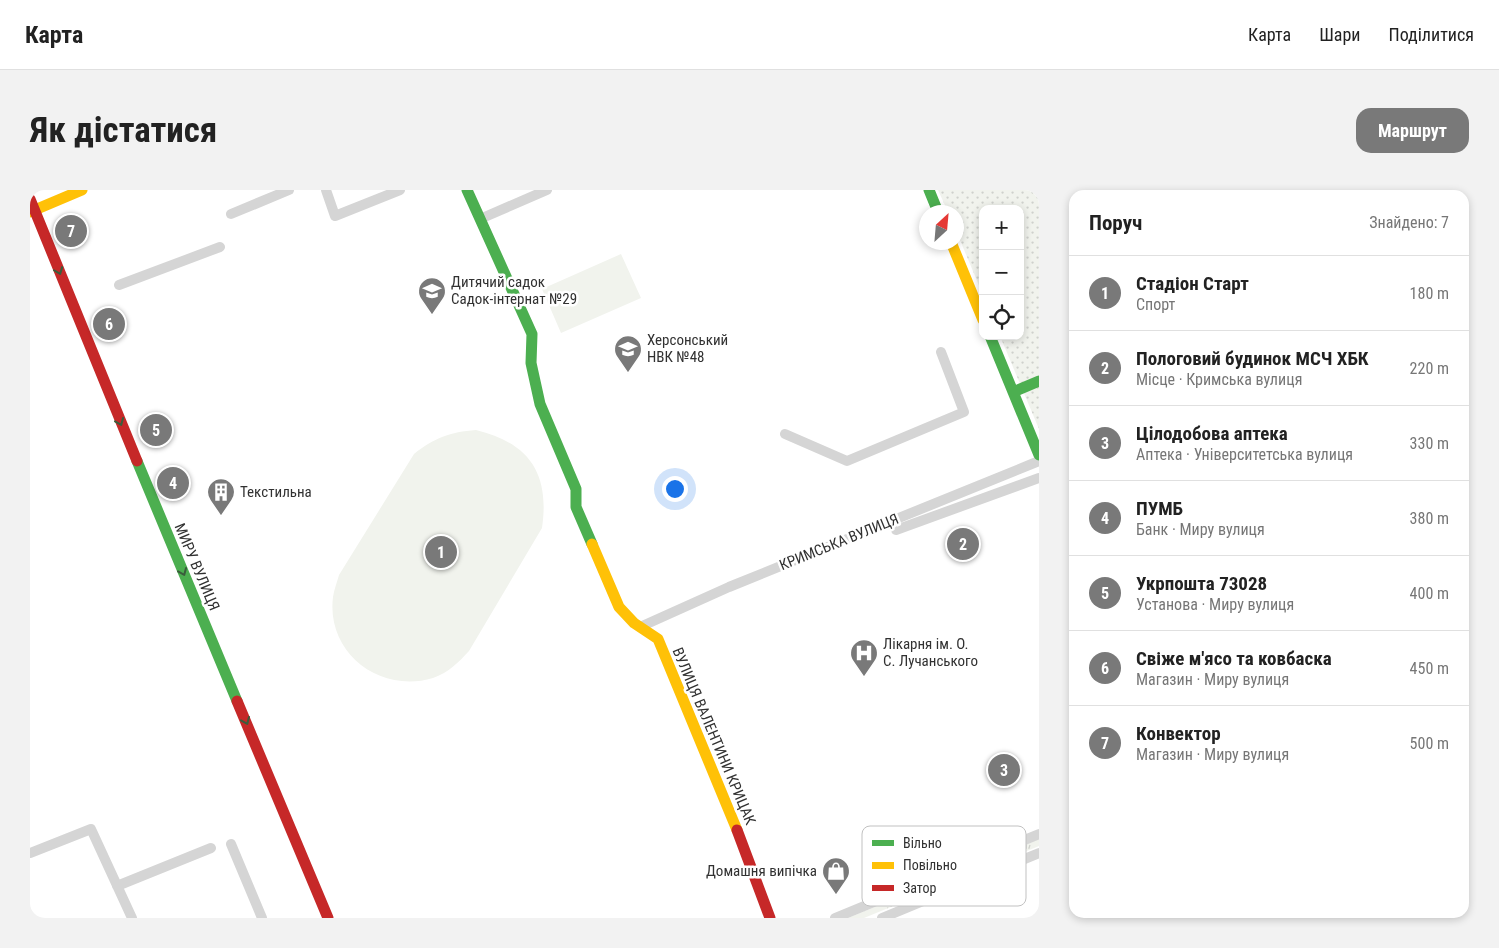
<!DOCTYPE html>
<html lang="uk">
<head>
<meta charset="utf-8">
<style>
	:root { --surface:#fff; --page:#f2f2f2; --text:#222; --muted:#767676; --line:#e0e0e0; --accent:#797979 }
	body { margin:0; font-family:"Roboto Condensed",sans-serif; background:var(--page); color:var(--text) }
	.controls { position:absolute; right:15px; top:15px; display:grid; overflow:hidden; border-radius:10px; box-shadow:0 2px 8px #0003 }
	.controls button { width:45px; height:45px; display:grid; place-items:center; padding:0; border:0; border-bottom:1px solid var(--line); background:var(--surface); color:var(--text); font:25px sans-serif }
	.compass { position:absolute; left:889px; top:15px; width:45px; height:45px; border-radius:50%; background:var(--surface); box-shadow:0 2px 8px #0003; rotate:26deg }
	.you { position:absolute; left:644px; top:298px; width:18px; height:18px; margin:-12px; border:4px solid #fff; border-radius:50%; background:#1a73e8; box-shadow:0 0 0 8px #1a73e833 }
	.badge { display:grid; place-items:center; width:32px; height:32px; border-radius:50%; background:var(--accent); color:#fff; font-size:16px; font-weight:700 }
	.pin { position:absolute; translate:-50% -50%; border:2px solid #fff; box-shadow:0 1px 5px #0006 }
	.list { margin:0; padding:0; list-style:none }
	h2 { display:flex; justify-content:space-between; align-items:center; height:65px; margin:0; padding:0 20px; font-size:21px }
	h2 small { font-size:16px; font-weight:400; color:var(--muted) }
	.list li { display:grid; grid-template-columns:32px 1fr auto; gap:15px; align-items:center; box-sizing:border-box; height:75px; padding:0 20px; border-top:1px solid var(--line) }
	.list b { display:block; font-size:19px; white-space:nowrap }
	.list p { margin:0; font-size:16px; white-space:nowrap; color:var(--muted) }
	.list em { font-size:16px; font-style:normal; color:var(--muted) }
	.icon { flex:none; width:28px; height:28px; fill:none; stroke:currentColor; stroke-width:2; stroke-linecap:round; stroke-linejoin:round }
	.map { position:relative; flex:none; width:1009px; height:728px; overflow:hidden; border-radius:15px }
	header { display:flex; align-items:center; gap:30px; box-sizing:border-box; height:70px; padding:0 25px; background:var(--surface); border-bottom:1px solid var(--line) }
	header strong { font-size:24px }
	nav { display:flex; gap:28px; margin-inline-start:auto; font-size:18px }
	.intro { display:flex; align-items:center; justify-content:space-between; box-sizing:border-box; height:120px; padding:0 30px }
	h1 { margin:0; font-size:35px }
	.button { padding:12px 22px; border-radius:15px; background:var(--accent); color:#fff; font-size:18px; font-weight:700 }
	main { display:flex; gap:30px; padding:0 30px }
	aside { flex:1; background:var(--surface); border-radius:15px; box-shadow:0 2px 8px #0003 }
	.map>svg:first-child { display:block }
</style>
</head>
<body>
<header>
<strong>Карта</strong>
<nav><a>Карта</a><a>Шари</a><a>Поділитися</a></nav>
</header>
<div class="intro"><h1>Як дістатися</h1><a class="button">Маршрут</a></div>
<main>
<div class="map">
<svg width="1009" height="728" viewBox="0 0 1009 728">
	<defs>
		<pattern id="grass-tufts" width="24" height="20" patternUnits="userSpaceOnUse" patternTransform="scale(1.25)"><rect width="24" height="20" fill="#f1f3ed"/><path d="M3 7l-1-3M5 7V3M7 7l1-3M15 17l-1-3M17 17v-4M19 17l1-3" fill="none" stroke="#cfd1cc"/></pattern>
		<pattern id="park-dots" width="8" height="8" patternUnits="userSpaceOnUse" patternTransform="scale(1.25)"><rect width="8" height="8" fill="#f1f3ed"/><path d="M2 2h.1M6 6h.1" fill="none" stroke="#cfd1cc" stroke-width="1.8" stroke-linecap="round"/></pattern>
	</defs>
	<rect width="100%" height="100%" fill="#fff"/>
	<path fill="url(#grass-tufts)" d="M1009 649V656L834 728H818Z"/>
	<path fill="url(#park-dots)" d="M908 0H1009V239L970 146H990V19H953V105L927 43 926 22H918Z"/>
	<path fill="#f1f3ed" d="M591 64 611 108 531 143 512 99Z
		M446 240C499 253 520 283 512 338L439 461C429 472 418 483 403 488 350 504 296 463 303 407 304 400 307 392 309 385L384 264C404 248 420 242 446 240Z"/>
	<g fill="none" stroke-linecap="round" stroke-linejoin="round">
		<path stroke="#d5d5d5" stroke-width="10" d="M296 0 305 26 370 0
			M201 24 259 0
			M450 29 517 0
			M89 95 190 57
			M755 244 817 271 934 222 911 162
			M866 340 1009 288
			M610 437 699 397 1009 271
			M201 654 232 728
			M0 663 61 639 102 728
			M87 696 181 658
			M805 728 1009 644
			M852 728 1009 663"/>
		<path stroke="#4caf50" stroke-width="11" d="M437 0 502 144 501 173 510 214 546 299V317L562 354
			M899 0 908 22
			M960 146 1009 265
			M983 202 1009 191
			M107 271 207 511"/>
		<path stroke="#ffc107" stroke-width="11" d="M0 22 52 0
			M921 52 953 130
			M562 354 589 417 604 433 628 449 707 640"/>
		<path stroke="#c62828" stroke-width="11" d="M0 9 107 271
			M207 511 298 728
			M707 640 740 728"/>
	</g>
	<defs><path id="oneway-chevron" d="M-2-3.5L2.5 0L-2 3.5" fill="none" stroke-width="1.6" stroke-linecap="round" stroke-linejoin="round" transform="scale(1.25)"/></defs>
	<g stroke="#3a5d3c">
		<use href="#oneway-chevron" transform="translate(29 81) rotate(69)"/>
		<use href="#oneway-chevron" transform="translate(90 232) rotate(67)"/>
		<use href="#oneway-chevron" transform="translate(153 382) rotate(67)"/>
		<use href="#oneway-chevron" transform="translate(216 531) rotate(67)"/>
	</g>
	<defs>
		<g id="school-pin" transform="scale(1.4375)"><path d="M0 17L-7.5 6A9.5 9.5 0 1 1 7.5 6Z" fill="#797979" stroke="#fff"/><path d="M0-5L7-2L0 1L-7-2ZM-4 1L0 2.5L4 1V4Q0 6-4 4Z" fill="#fff"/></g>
		<g id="building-pin" transform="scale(1.4375)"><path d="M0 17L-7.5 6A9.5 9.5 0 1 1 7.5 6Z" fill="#797979" stroke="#fff"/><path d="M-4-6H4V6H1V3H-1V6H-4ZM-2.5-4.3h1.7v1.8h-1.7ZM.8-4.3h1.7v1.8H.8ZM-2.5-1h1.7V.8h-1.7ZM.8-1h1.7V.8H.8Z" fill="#fff"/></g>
		<g id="hospital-pin" transform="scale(1.4375)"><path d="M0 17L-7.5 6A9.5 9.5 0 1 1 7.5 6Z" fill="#797979" stroke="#fff"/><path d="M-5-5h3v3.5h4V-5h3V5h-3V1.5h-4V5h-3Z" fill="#fff"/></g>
		<g id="shop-pin" transform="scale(1.4375)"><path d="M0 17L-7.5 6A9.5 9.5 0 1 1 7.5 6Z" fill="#797979" stroke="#fff"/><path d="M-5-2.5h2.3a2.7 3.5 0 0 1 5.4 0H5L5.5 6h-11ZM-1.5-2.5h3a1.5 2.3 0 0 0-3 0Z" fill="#fff"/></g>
	</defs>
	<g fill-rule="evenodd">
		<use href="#school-pin" x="402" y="101"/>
		<use href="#school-pin" x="598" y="159"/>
		<use href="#building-pin" x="191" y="302"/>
		<use href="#hospital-pin" x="834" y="463"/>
		<use href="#shop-pin" x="806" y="681"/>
	</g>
	<g text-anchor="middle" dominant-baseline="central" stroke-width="5" stroke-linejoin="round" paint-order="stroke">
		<g font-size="15" fill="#313131" stroke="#fff" text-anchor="start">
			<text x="421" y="92">Дитячий садок<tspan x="421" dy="17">Садок-інтернат №29</tspan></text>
			<text x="617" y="150">Херсонський<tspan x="617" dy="17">НВК №48</tspan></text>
			<text x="210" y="302">Текстильна</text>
			<text x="853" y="454">Лікарня ім. О.<tspan x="853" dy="17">С. Лучанського</tspan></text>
			<text x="787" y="681" text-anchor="end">Домашня випічка</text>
		</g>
		<g font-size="15" fill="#313131" stroke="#fff">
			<text transform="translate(809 352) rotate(-22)">КРИМСЬКА ВУЛИЦЯ</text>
			<text transform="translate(167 377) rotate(67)">МИРУ ВУЛИЦЯ</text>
			<text transform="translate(684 546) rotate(67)">ВУЛИЦЯ ВАЛЕНТИНИ КРИЦАК</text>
		</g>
	</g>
	<rect x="832" y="636" width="164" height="80" rx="8" fill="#fff" stroke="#c1c1c1" stroke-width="1"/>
	<rect x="842" y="650" width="22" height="6" fill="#4caf50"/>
	<rect x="842" y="672" width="22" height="7" fill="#ffc107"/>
	<rect x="842" y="695" width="22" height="6" fill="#c62828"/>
	<g font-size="14" fill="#313131">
		<text x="873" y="658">Вільно</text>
		<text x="873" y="680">Повільно</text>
		<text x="873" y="703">Затор</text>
	</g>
</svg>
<div class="controls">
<button>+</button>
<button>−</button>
<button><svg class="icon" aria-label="locate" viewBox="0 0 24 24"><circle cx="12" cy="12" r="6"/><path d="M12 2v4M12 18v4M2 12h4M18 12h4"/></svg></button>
</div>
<svg class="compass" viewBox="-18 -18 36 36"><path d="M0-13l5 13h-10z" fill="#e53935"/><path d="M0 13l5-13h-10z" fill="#767676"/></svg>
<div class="you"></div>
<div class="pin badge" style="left:411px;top:362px">1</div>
<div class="pin badge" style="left:933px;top:354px">2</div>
<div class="pin badge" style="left:974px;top:580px">3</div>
<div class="pin badge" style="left:143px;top:293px">4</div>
<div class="pin badge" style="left:126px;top:240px">5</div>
<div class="pin badge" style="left:79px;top:134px">6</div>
<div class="pin badge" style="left:41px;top:41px">7</div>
</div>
<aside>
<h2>Поруч<small>Знайдено: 7</small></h2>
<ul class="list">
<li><span class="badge">1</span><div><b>Стадіон Старт</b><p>Спорт</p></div><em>180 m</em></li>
<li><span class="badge">2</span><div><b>Пологовий будинок МСЧ ХБК</b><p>Місце · Кримська вулиця</p></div><em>220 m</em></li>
<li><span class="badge">3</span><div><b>Цiлодобова аптека</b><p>Аптека · Університетська вулиця</p></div><em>330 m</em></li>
<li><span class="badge">4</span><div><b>ПУМБ</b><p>Банк · Миру вулиця</p></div><em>380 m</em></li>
<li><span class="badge">5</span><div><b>Укрпошта 73028</b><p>Установа · Миру вулиця</p></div><em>400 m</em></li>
<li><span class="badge">6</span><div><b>Свіже м'ясо та ковбаска</b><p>Магазин · Миру вулиця</p></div><em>450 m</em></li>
<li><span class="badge">7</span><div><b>Конвектор</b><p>Магазин · Миру вулиця</p></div><em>500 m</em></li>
</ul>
</aside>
</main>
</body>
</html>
